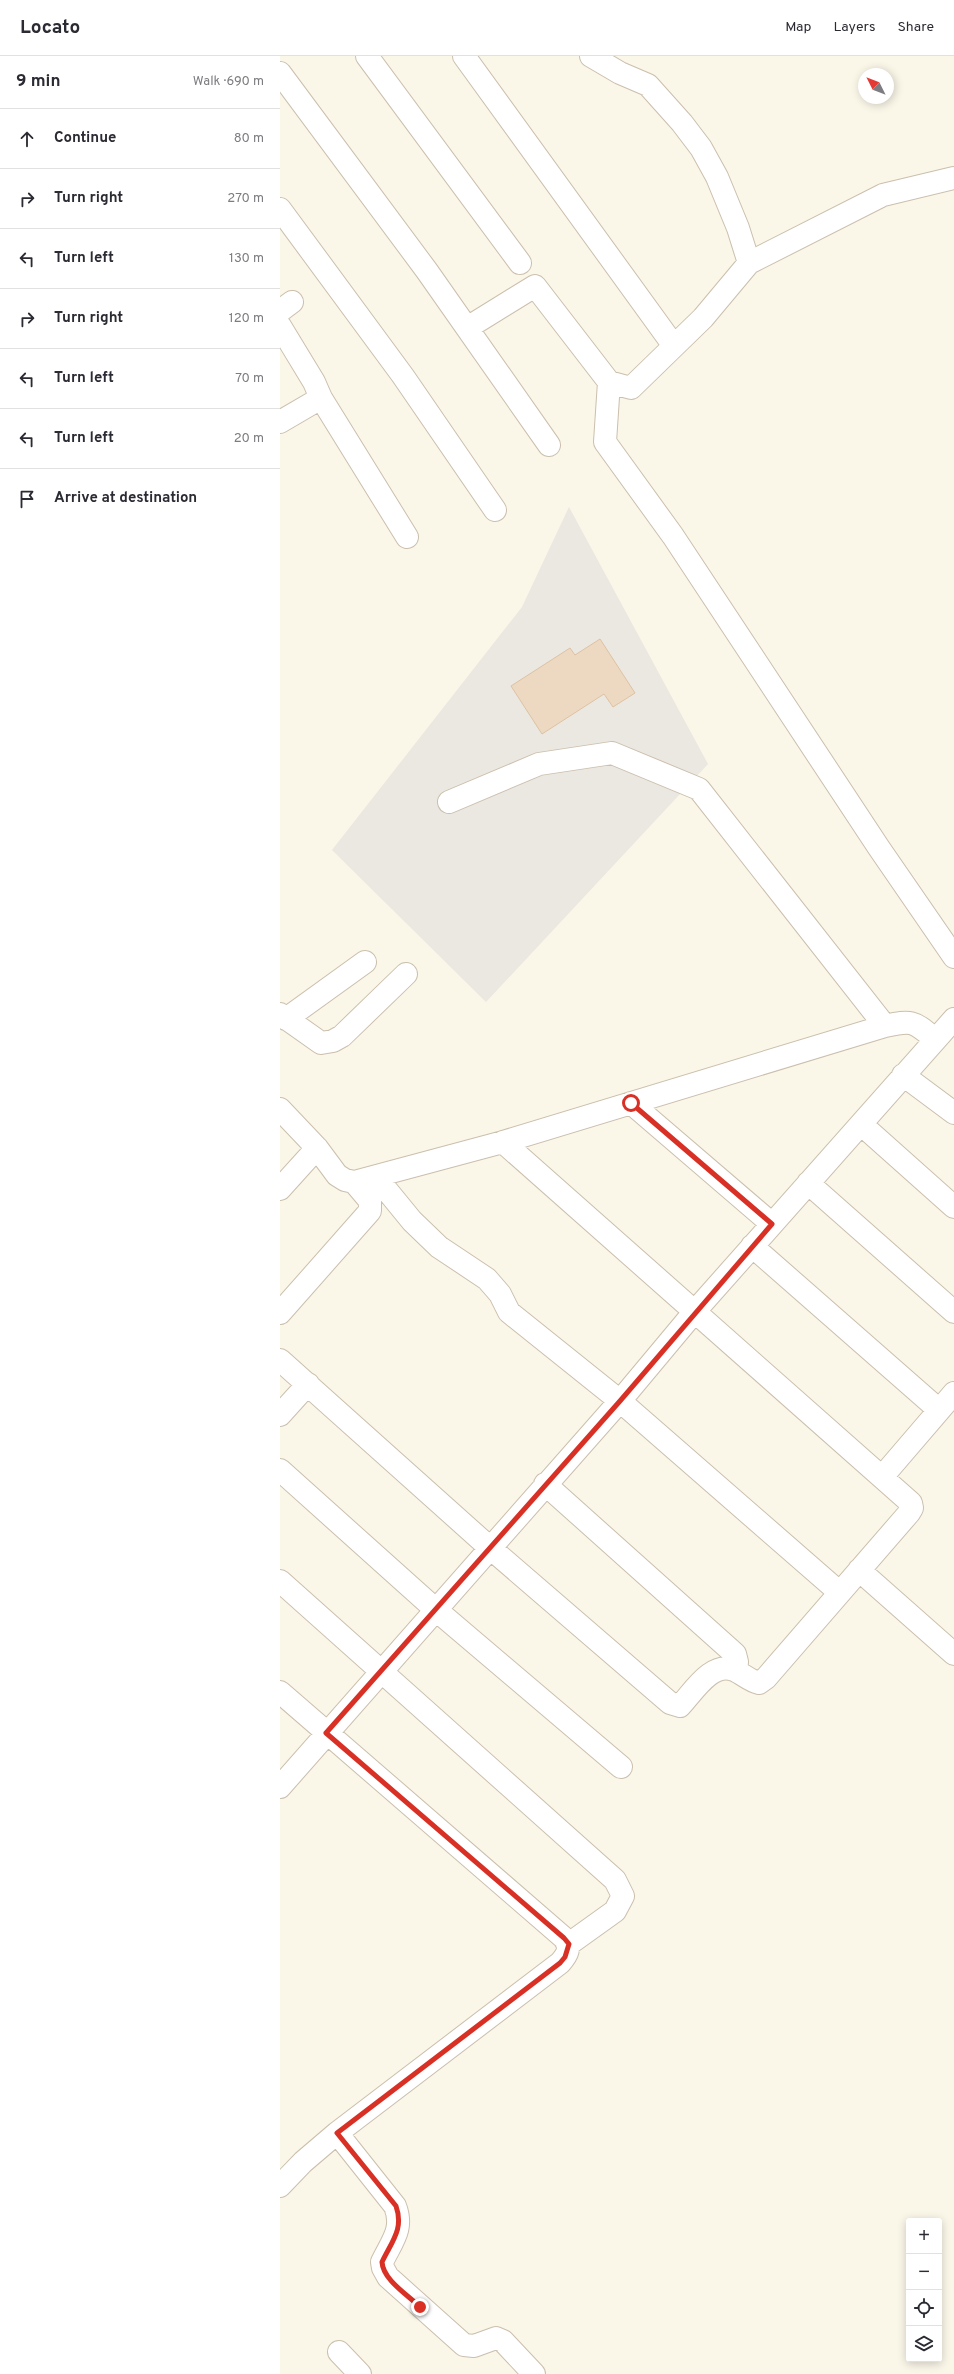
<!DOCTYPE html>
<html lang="en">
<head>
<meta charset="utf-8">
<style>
	:root { --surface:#fff; --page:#f7f7f7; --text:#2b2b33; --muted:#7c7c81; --line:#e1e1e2 }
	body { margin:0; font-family:Overpass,sans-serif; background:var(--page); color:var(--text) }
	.controls { position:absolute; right:12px; bottom:12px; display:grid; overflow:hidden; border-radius:4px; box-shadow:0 2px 10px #0003 }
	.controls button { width:36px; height:36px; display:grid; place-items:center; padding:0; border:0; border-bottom:1px solid var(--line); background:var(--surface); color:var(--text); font:20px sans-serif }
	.compass { position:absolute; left:578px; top:12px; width:36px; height:36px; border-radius:50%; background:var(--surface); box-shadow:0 2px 10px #0003; rotate:312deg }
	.stop { position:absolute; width:12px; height:12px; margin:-9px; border:3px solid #d93025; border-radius:50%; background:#fff }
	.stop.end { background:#d93025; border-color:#fff; box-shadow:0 1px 4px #0008 }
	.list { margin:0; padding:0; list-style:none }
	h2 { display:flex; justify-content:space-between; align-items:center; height:52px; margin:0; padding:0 16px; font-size:17px }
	h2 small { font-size:13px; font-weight:400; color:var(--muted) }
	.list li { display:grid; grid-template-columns:26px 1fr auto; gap:12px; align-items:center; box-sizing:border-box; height:60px; padding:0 16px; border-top:1px solid var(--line) }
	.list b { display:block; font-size:15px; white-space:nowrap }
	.list em { font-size:13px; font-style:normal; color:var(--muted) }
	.icon { flex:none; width:22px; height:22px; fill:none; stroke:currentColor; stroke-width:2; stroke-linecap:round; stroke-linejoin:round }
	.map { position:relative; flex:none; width:674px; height:2318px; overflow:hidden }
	header { display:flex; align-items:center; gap:24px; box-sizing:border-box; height:56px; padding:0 20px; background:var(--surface); border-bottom:1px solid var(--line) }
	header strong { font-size:19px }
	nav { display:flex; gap:22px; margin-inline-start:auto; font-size:14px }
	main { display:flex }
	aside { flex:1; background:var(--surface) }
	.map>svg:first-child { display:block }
</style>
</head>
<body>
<header>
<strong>Locato</strong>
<nav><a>Map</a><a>Layers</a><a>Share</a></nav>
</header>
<main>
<aside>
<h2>9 min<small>Walk · 690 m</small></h2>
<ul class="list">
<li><svg class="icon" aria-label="ahead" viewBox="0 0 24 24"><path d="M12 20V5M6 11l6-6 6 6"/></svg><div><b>Continue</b></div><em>80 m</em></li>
<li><svg class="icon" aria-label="right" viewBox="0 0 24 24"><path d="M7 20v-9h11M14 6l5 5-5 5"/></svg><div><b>Turn right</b></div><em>270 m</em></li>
<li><svg class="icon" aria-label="left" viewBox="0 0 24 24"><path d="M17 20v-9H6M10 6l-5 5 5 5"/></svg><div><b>Turn left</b></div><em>130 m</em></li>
<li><svg class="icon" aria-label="right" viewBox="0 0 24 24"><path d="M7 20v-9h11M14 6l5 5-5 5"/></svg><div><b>Turn right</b></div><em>120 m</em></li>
<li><svg class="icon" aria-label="left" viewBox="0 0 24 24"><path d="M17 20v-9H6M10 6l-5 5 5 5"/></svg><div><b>Turn left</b></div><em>70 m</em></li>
<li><svg class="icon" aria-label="left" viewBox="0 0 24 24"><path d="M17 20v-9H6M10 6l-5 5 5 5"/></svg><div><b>Turn left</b></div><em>20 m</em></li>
<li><svg class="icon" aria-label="arrive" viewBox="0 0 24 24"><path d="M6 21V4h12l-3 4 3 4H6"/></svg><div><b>Arrive at destination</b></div></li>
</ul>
</aside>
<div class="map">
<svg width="674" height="2318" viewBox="0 0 674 2318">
	<rect width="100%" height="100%" fill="#faf6e8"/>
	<path fill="#ebe7e1" d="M289 451 428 708 206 946 52 794 242 551Z"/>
	<path fill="#edd9c2" stroke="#dec2a3" d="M320 583 355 637 333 651 324 638 262 678 231 630 290 592 295 599Z"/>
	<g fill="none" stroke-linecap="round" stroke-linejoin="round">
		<g stroke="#cbbfae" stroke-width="24">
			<path id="minor" d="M87 0 240 207
				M184 0 394 290
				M311 0 340 17 368 29 402 67 421 92 437 121 458 172 469 207
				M0 17 147 215 269 389
				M0 153 123 320 215 454
				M0 255 12 246
				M0 270 34 326 41 342 0 366
				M187 272 255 230 329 326 351 332 423 262 469 207 603 139 674 122
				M329 326 325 386 393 480 599 792 674 901
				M41 342 127 481
				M169 746 259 708 332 697 419 733 605 970
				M0 958 41 987 53 985 62 980 126 918
				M6 963 85 906
				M623 1019 674 1057
				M351 1047 492 1168
				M0 1053 37 1092 57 1119 65 1124 74 1126 223 1086 605 970C633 964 633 965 655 983
				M582 1069 674 1151
				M96 1121 132 1165 159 1191 207 1223 220 1238 229 1256 340 1345 559 1536
				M528 1127 674 1256
				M0 1133 37 1092
				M472 1190 659 1354
				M0 1257 90 1155V1145L74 1126
				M0 1304 209 1491 390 1647 400 1650C414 1635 432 1605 454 1614 463 1618 470 1625 479 1627L486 1622 629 1457 632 1452 631 1447 223 1086
				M0 1359 28 1328
				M0 1414 155 1553 341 1711
				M602 1421 674 1337
				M265 1428 455 1598 457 1606 456 1615
				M579 1514 674 1598
				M0 1525 335 1824 343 1840 335 1855 289 1888
				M0 1636 284 1882C291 1892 288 1898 280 1907L57 2077 23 2106 0 2130
				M0 1731 340 1345 416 1254 674 963
				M57 2077 115 2150C124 2173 112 2185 102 2206L103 2212 108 2221 184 2289 194 2290 216 2282 223 2285 254 2318
				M59 2296 80 2318"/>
		</g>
		<use href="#minor" stroke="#fff" stroke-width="22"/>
	</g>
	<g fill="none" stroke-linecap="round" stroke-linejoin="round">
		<path stroke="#d93025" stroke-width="5" d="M140 2251C128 2239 103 2224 102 2206 112 2185 124 2173 116 2150L57 2077 280 1907 285 1901 289 1888 284 1882 46 1677 340 1345 492 1168 351 1047"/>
	</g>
</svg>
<div class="controls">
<button>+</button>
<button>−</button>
<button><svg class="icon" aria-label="locate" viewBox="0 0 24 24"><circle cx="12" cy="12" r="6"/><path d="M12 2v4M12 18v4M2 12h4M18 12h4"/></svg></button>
<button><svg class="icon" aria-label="layers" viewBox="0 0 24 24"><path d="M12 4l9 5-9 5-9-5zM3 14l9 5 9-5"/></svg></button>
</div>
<svg class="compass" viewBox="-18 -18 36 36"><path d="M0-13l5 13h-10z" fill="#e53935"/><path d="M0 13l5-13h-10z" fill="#7c7c81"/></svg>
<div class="stop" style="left:351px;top:1047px"></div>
<div class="stop end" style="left:140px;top:2251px"></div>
</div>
</main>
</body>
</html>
